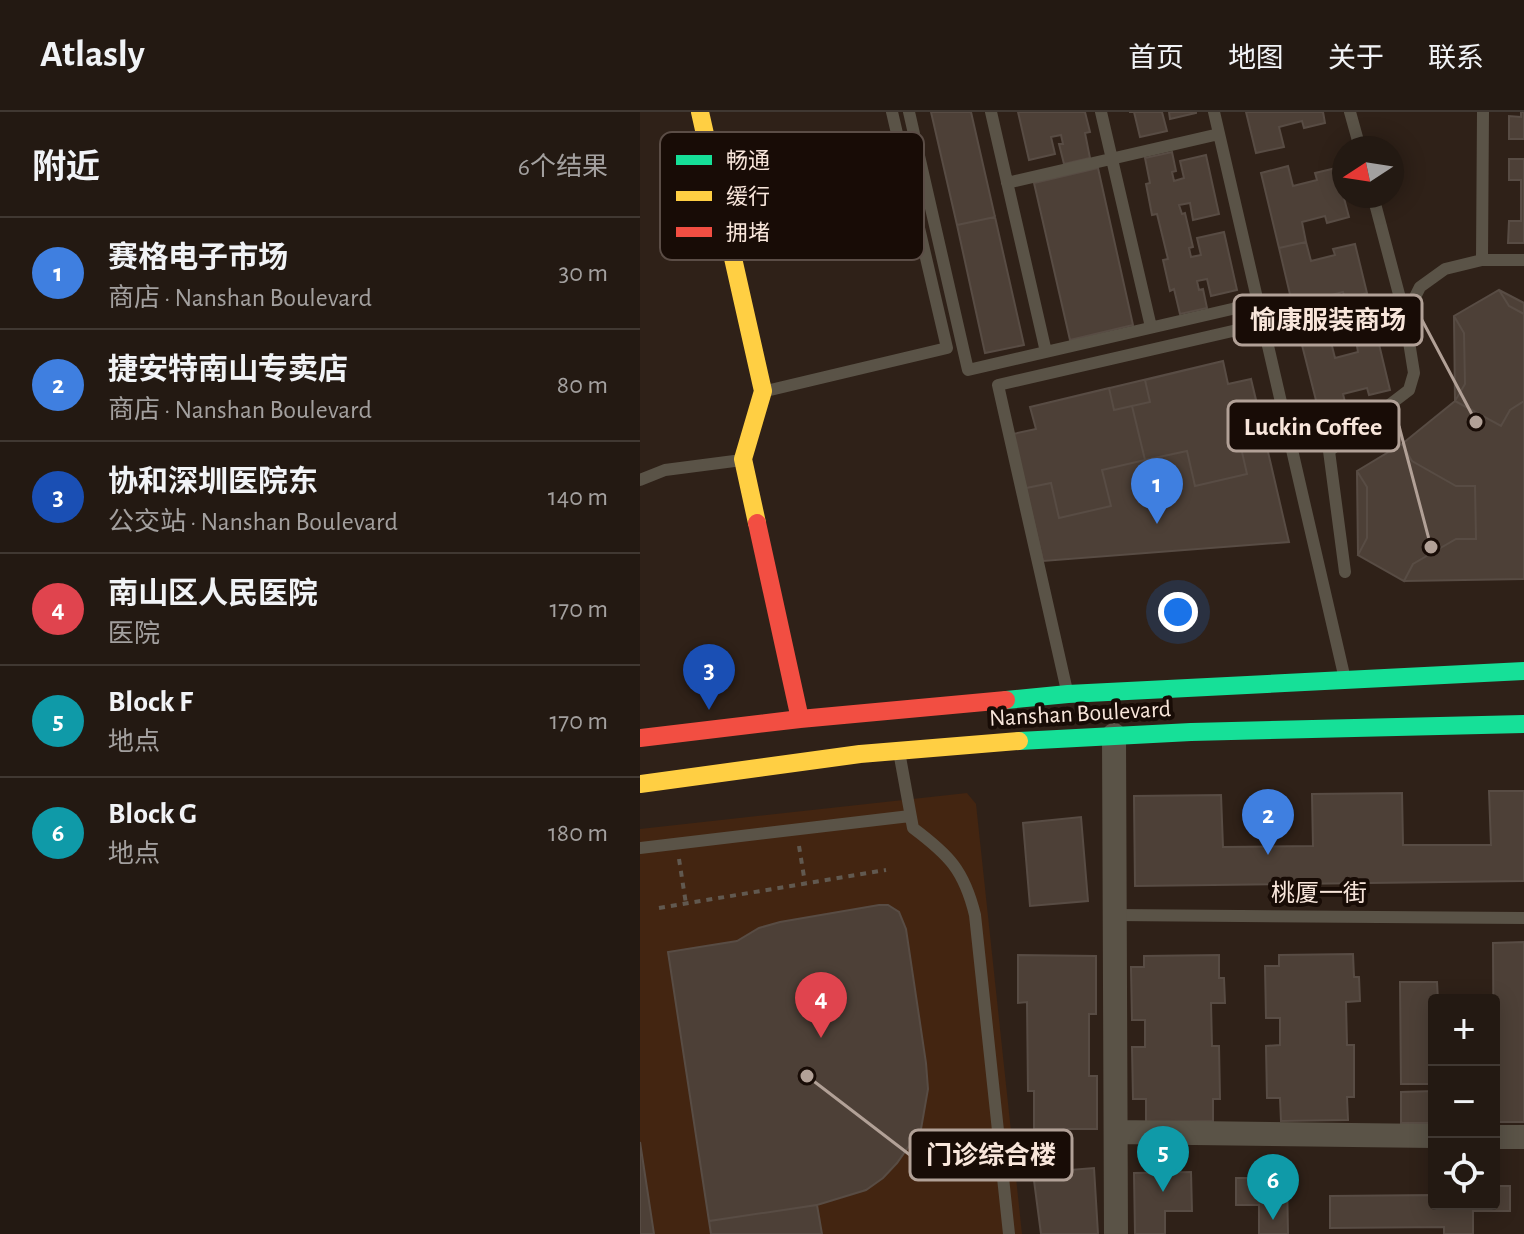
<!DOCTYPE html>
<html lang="zh">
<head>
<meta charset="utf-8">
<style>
	:root { --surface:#231912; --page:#2f2620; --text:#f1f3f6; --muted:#a3a09f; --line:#403832; --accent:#0f766e }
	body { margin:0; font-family:"Alegreya Sans","Noto Sans SC",sans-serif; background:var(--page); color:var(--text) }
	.controls { position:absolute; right:24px; bottom:24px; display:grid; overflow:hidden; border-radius:8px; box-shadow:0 4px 20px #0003 }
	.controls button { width:72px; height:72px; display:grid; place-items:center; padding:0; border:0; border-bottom:2px solid var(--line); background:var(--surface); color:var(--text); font:40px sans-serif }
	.compass { position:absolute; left:692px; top:24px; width:72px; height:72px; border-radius:50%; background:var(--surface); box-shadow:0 4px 20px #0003; rotate:258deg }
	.you { position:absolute; left:538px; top:500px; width:28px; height:28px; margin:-20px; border:6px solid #fff; border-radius:50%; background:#1a73e8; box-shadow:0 0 0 12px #1a73e833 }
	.badge { display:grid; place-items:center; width:52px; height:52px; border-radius:50%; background:var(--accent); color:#fff; font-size:26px; font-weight:700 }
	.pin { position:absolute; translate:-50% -66px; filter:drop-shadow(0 2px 4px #0008) }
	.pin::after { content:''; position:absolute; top:42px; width:28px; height:24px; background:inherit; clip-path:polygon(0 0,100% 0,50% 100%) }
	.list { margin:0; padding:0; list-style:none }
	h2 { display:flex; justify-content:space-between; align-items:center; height:104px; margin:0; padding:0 32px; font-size:34px }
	h2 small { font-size:26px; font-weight:400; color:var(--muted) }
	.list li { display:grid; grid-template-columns:52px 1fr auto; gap:24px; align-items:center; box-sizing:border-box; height:112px; padding:0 32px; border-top:2px solid var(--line) }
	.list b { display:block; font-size:30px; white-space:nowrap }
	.list p { margin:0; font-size:26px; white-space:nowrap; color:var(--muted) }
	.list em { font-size:26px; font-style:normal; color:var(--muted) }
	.icon { flex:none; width:44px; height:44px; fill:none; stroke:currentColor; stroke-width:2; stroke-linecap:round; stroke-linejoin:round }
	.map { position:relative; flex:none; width:884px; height:1122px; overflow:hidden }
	header { display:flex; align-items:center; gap:48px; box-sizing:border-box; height:112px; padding:0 40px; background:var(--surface); border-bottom:2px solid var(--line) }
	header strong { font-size:38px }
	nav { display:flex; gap:44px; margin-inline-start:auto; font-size:28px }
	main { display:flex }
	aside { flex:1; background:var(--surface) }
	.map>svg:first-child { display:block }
</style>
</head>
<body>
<header>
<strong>Atlasly</strong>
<nav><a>首页</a><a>地图</a><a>关于</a><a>联系</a></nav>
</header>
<main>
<aside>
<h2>附近<small>6个结果</small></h2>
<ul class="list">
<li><span class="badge" style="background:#3f7fe0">1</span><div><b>赛格电子市场</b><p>商店 · Nanshan Boulevard</p></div><em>30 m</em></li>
<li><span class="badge" style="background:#3f7fe0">2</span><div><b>捷安特南山专卖店</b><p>商店 · Nanshan Boulevard</p></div><em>80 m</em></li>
<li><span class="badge" style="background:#1a4fb4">3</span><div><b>协和深圳医院东</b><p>公交站 · Nanshan Boulevard</p></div><em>140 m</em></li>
<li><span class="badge" style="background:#e0444e">4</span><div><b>南山区人民医院</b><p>医院</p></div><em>170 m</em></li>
<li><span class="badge" style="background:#0f9aa8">5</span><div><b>Block F</b><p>地点</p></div><em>170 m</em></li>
<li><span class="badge" style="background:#0f9aa8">6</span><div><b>Block G</b><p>地点</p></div><em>180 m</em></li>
</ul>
</aside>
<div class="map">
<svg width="884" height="1122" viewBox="0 0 884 1122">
	<rect width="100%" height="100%" fill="#2f2118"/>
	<path fill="#432511" d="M327 681 336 692 382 1122H0V717Z"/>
	<path fill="#4d4037" stroke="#584c44" stroke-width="2" d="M291 0H331L355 105 317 113Z
		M378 0H445L450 20 445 21 450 46 424 52 419 32H423L421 23 411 25 415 42 389 48Z
		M489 0H522L527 19 500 25 494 0Z
		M529 0H556V1L530 7Z
		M606 0H683L685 11 664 16 662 9 639 15 644 35 616 41Z
		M881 0H884V27H869V4L881 5Z
		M532 40 536 59 532 60 534 69 544 66 540 49 566 43 579 102 553 108 550 91 539 93 542 102 545 101 553 135 549 136 551 145 561 143 557 126 584 120 597 178 571 184 567 167 557 169 559 178 563 177 567 196 540 202 534 177 530 179 523 148 528 147 517 102 512 103 506 72 510 71 505 46Z
		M869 47H884V131H868L869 109H881V68H869Z
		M648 54 653 74 677 68 675 61 696 56 709 105 687 111 685 104 662 110 666 130 639 136 621 61Z
		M458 56 493 213 430 228 394 71Z
		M355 105 384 233 345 241 317 113Z
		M666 130 671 149 695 143 693 137 715 132 727 181 705 187 703 180 680 186 685 205 657 212 639 136Z
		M859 178 884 191V467L764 469 718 443 717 359 762 332 815 289 814 204Z
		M859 178 869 194 884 202V289L870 298 861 314 815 289 825 272 824 221 814 204Z
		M690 226 695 246 718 240 717 234 738 228 750 278 729 283 727 276 703 282 708 302 681 308 662 233Z
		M583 249 588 272 611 267 649 430 403 449 373 322 396 317 390 295Z
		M583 249 588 272 611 267 624 321 599 327 607 362 555 374 547 339 505 348 492 294 510 290 505 268Z
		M469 276 474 298 492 294 505 348 462 358 471 394 419 406 411 371 386 376 373 322 396 317 390 295Z
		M762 332 772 349 816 374H835L836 427H816L773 452 764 469 718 443 727 426V375L717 359Z
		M849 679H884V769L495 774 494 684 581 683 583 735 673 734 672 682 762 681 763 733H851Z
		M441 705 448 789 390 794 383 711Z
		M239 793H248L259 800 266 817 286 951 288 977 281 1017 257 1051 243 1066 226 1078 177 1093 69 1109 28 840 97 829 119 816 140 810Z
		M884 830V1010H854L853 831Z
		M713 842 714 865H719L720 889 706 890 707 933H714V985H707L708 1008 641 1009 640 986H627L626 934 640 933V906H626L625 854H639V843Z
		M378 843 456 844V902H449V964H457V1017H394V979H388L387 890 378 891Z
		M579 843V866H584L585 891H571L572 934H579L580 987H573V1009L506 1010V987H493L492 935H505V908H492L491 855H504V844Z
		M760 870H797L798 888H794V972H761Z
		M794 979V1011H761V980Z
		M0 1030 14 1122H0Z
		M454 1056 458 1122H401L393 1061Z
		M551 1060 552 1099H525V1122H495L494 1061Z
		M596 1066H647L648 1122H619V1093H596Z
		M854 1074H870V1099H833V1122H804V1115L690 1116V1084L794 1083V1092H854Z
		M177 1093 182 1122H71L69 1109Z"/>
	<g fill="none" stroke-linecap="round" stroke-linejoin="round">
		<path stroke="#615950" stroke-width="4" stroke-dasharray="6 6" stroke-linecap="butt" d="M159 734 165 771
			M39 747 46 792
			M19 796 246 758"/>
		<path stroke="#5a5347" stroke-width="12" d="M269 0 328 258 618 191
			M351 0 406 240
			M461 0 511 215
			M574 0 704 563
			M710 0 720 36
			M367 71 579 22
			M733 84 765 205
			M842 148 843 0
			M126 279 307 236 252 0
			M0 368 25 358 102 348
			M705 460 689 339 769 278 774 261 765 205 780 175 805 157 842 148H884
			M427 579 358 273 623 212
			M260 645 273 716C309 743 324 758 335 803L369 1122
			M0 736 270 704
			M474 803 884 806"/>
		<path stroke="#5a5347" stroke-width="24" d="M474 623 476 1122
			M476 1020 794 1024
			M854 1025H884"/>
		<path stroke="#16e098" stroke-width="18" d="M366 588 428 582 884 559
			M379 629 551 620 884 612"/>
		<path stroke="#ffcf43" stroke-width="18" d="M60 0 123 279 103 347 117 411
			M0 672 220 642 379 629"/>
		<path stroke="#f24e42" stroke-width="18" d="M117 411 160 607
			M0 626 160 607 366 588"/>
	</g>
	<g text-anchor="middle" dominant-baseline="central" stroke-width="8" stroke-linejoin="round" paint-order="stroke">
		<g font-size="24" fill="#f8e6db" stroke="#180c06">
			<text transform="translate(440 602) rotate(-3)">Nanshan Boulevard</text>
			<text x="679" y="782">桃厦一街</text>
		</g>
	</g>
	<rect x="20" y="20" width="264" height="128" rx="12" fill="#180c06" stroke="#5b4d46" stroke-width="2"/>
	<rect x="36" y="43" width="36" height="10" fill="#16e098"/>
	<rect x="36" y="79" width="36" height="10" fill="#ffcf43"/>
	<rect x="36" y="115" width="36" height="10" fill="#f24e42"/>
	<g font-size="22" fill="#f8e6db">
		<text x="86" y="56">畅通</text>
		<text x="86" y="92">缓行</text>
		<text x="86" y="128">拥堵</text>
	</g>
	<path fill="none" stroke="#b2a197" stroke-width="3" d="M836 310L782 208M791 435L759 314M167 964L270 1043"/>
	<g fill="#b2a197" stroke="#180c06" stroke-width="3">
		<circle cx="836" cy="310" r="8"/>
		<circle cx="791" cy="435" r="8"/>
		<circle cx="167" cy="964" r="8"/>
	</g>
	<g fill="#180c06" stroke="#b2a197" stroke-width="3">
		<rect x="594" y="183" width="188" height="50" rx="8"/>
		<rect x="588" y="289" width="171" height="50" rx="8"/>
		<rect x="270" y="1018" width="162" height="50" rx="8"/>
	</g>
	<g font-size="26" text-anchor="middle" font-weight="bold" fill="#f8e6db">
		<text x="688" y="217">愉康服装商场</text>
		<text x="673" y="323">Luckin Coffee</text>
		<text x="351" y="1052">门诊综合楼</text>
	</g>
</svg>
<div class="controls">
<button>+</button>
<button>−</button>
<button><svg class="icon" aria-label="locate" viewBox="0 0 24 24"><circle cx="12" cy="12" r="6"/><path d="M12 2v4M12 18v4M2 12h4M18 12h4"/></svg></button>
</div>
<svg class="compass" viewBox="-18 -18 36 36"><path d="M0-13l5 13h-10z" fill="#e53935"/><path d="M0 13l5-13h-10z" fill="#a3a09f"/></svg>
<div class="you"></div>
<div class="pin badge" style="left:517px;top:412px;background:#3f7fe0">1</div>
<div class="pin badge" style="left:628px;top:743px;background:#3f7fe0">2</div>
<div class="pin badge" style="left:69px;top:598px;background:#1a4fb4">3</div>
<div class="pin badge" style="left:181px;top:926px;background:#e0444e">4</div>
<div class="pin badge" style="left:523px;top:1080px;background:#0f9aa8">5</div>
<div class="pin badge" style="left:633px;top:1108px;background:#0f9aa8">6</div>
</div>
</main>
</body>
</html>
